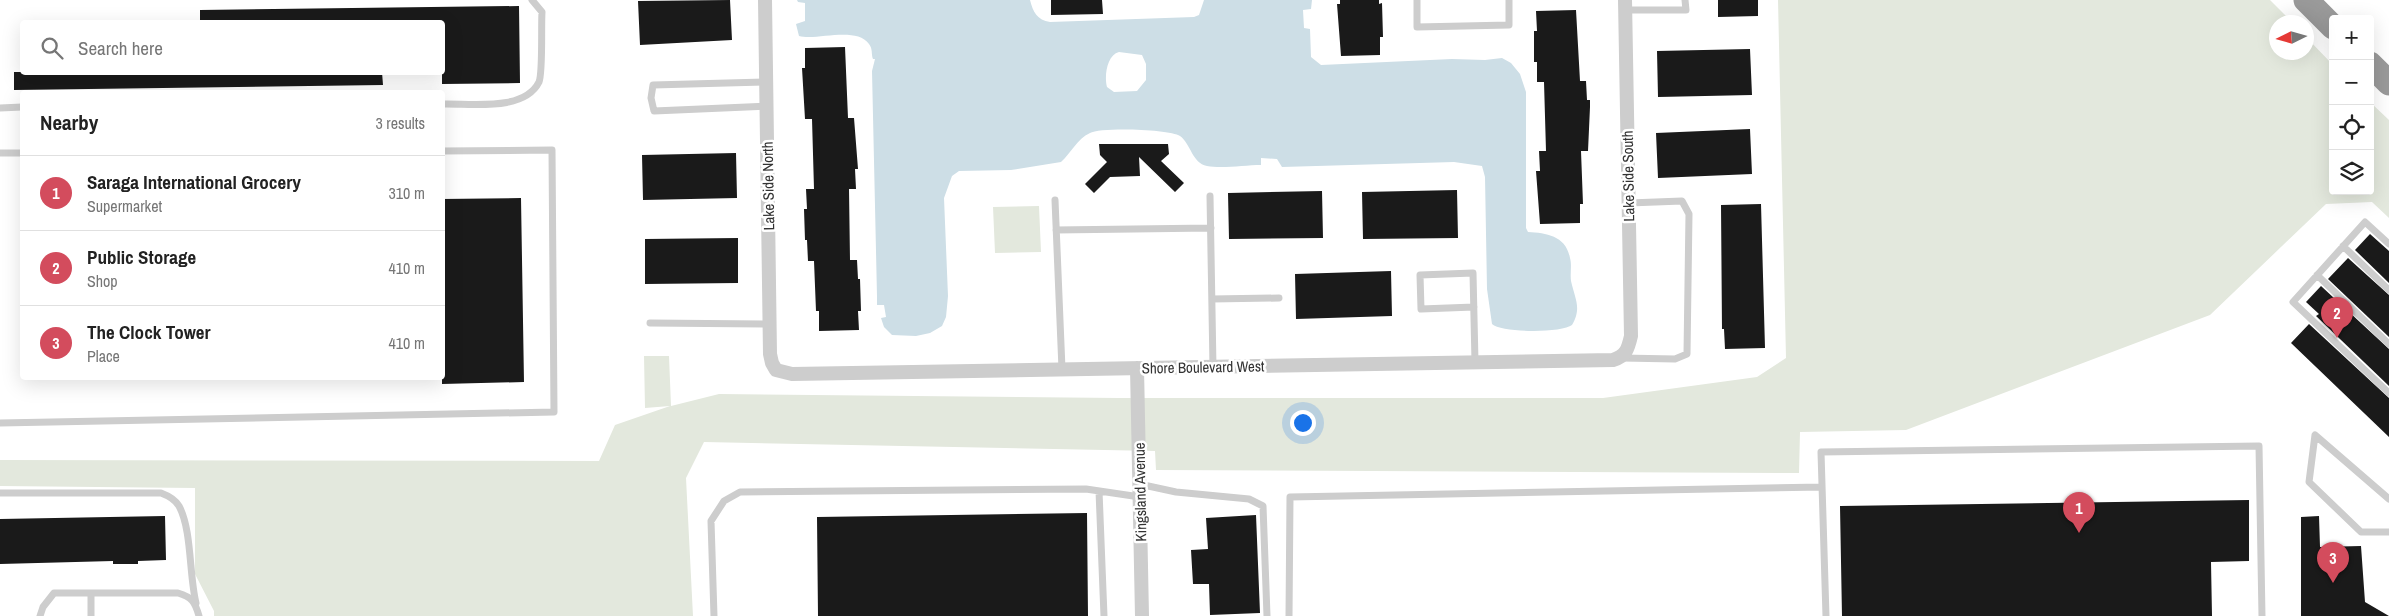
<!DOCTYPE html>
<html lang="en">
<head>
<meta charset="utf-8">
<style>
	:root { --surface:#fff; --page:#f6f6f6; --text:#222; --muted:#767676; --line:#e0e0e0; --accent:#d34c5d }
	body { margin:0; font-family:"Archivo Narrow",sans-serif; background:var(--page); color:var(--text) }
	.controls { position:absolute; right:15px; top:15px; display:grid; overflow:hidden; border-radius:5px; box-shadow:0 5px 20px #0002 }
	.controls button { width:45px; height:45px; display:grid; place-items:center; padding:0; border:0; border-bottom:1px solid var(--line); background:var(--surface); color:var(--text); font:25px sans-serif }
	.compass { position:absolute; left:2269px; top:15px; width:45px; height:45px; border-radius:50%; background:var(--surface); box-shadow:0 5px 20px #0002; rotate:265deg }
	.you { position:absolute; left:1302px; top:422px; width:18px; height:18px; margin:-12px; border:4px solid #fff; border-radius:50%; background:#1a73e8; box-shadow:0 0 0 8px #1a73e833 }
	.badge { display:grid; place-items:center; width:32px; height:32px; border-radius:50%; background:var(--accent); color:#fff; font-size:16px; font-weight:700 }
	.pin { position:absolute; translate:-50% -41px; filter:drop-shadow(0 1px 2px #0008) }
	.pin::after { content:''; position:absolute; top:26px; width:18px; height:15px; background:inherit; clip-path:polygon(0 0,100% 0,50% 100%) }
	.list { margin:0; padding:0; list-style:none }
	h2 { display:flex; justify-content:space-between; align-items:center; height:65px; margin:0; padding:0 20px; font-size:21px }
	h2 small { font-size:16px; font-weight:400; color:var(--muted) }
	.list li { display:grid; grid-template-columns:32px 1fr auto; gap:15px; align-items:center; box-sizing:border-box; height:75px; padding:0 20px; border-top:1px solid var(--line) }
	.list b { display:block; font-size:19px; white-space:nowrap }
	.list p { margin:0; font-size:16px; white-space:nowrap; color:var(--muted) }
	.list em { font-size:16px; font-style:normal; color:var(--muted) }
	.icon { flex:none; width:28px; height:28px; fill:none; stroke:currentColor; stroke-width:2; stroke-linecap:round; stroke-linejoin:round }
	.map { position:relative; flex:none; width:2389px; height:616px; overflow:hidden }
	.search { position:absolute; background:var(--surface); box-shadow:0 5px 20px #0002; left:20px; top:20px; width:425px; height:55px; display:flex; align-items:center; gap:12px; box-sizing:border-box; padding:0 18px; border-radius:5px; color:var(--muted); font-size:19px }
	.panel { position:absolute; background:var(--surface); box-shadow:0 5px 20px #0002; left:20px; top:90px; width:425px; height:290px; border-radius:5px }
	.map>svg:first-child { display:block }
</style>
</head>
<body>
<div class="map">
<svg width="2389" height="616" viewBox="0 0 2389 616">
	<rect width="100%" height="100%" fill="#fff"/>
	<path fill="#e3e8dd" d="M1778 0H2270L2292 22H2276V52H2306L2307 38 2333 65V191H2370V102L2389 120V218L2372 202 2326 204 2210 315 1906 430 1800 432 1799 473 1156 470 1155 451 704 442 686 478 693 616H214V611L195 574V488L0 486V460L599 461 615 425 670 406 645 408 644 356H669L671 406 719 394 1119 398H1603L1757 377 1786 358Z
		M1039 206 1041 252 995 253 993 207Z"/>
	<path fill="#cddee6" fill-rule="evenodd" d="M797 0H1030C1033 12 1037 20 1050 22L1194 17 1199 15 1204 0H1312L1311 9 1303 10 1304 28 1310 29 1311 57 1321 65 1452 59 1485 60 1502 58 1511 63 1520 74 1526 92V228L1528 232C1547 233 1566 236 1570 258 1572 265 1570 273 1571 281 1575 299 1582 308 1572 325 1562 333 1502 333 1492 324L1487 289 1485 177 1482 166 1454 162 1282 167 1277 159 1261 158V165C1245 165 1222 169 1207 166 1192 163 1191 144 1180 136 1170 129 1100 127 1090 133 1077 139 1071 153 1061 162L1011 170 959 171 952 176 944 198 948 296 946 317 942 326 930 333 916 336 892 335 884 327 881 318 886 317 884 305H877V296L872 71 875 59H873C871 54 873 49 869 44 856 26 816 41 799 36L796 24 805 21V3L798 2ZM1119 52 1142 55 1146 64V80L1137 91 1114 92 1107 87C1104 76 1107 55 1119 52Z"/>
	<path fill="#1a1a1a" d="M730 0 732 40 640 45 638 1Z
		M1051 0H1102L1103 14 1051 15Z
		M1340 0H1379V4L1382 3 1383 37H1380V55L1341 56 1337 4H1340Z
		M1718 0H1758V16L1718 17Z
		M519 6 520 83 442 84V22H200V10Z
		M1576 10 1580 81H1586L1587 100H1590V107L1588 151H1581L1583 204H1580V223L1540 224 1536 171H1540L1539 151H1546L1544 82H1537V62H1534V31H1537L1536 11Z
		M845 47 848 118H854L858 169H855L856 189H849L850 260H857L858 279H860L861 311H858L859 330 819 331V311H816L814 261H808L807 240H805L804 209H807L806 189H814L812 119H805L802 68H805V48Z
		M1750 49 1752 95 1658 97 1657 51Z
		M14 72H382L383 85 14 90Z
		M1750 129 1752 174 1658 178 1656 133Z
		M1099 144H1168L1169 154 1161 161 1184 183 1175 192 1139 157 1140 176 1110 177 1094 193 1085 184 1107 162 1100 155Z
		M736 153 737 198 643 200 642 155Z
		M1457 190 1458 238 1363 239 1362 192Z
		M1322 191 1323 238 1229 239 1228 193Z
		M521 198 524 382 442 384V199Z
		M1761 204 1765 348 1725 349 1724 329H1722L1721 205Z
		M2370 234 2389 251V283L2355 250Z
		M738 238V283L645 284V239Z
		M2348 258 2389 295V337L2328 279Z
		M1391 271 1392 316 1296 319 1295 274Z
		M2321 286 2389 349V386L2316 316 2319 314 2306 302Z
		M2309 324 2389 398V437L2291 343Z
		M2249 500V561L2211 562 2212 616H1842L1840 506Z
		M1087 513 1088 616H818L817 517Z
		M1256 515 1260 613 1210 615 1209 584H1193L1191 550 1208 549 1206 518Z
		M165 516 166 560 138 561V564H113V561L0 564V519Z
		M2319 516 2320 547 2361 546 2365 602 2389 616H2301V517Z"/>
	<g fill="none" stroke-linecap="round" stroke-linejoin="round">
		<path stroke="#cdcdcd" stroke-width="7" d="M1417 0V27L1509 25V0
			M1625 10H1686L1685 0
			M766 82 653 85 651 98 654 111 767 106
			M442 104C471 103 524 112 539 82 543 73 541 26 542 12L532 0
			M0 108 22 107
			M0 153H22
			M1210 196 1213 367
			M1055 200 1062 369
			M1056 230 1211 228
			M2389 244 2365 222 2293 302 2389 393
			M2343 246 2389 290
			M2317 275 2389 344
			M1212 299 1279 298
			M1474 307 1421 309 1420 275 1473 273 1475 362
			M650 323 770 324
			M1622 358 1675 359 1687 354 1689 214 1682 201 1629 203
			M0 423 554 412 552 150 442 151
			M1139 484 1176 492 1249 499 1263 506 1267 616
			M1099 491 1104 616
			M0 493H161C169 496 175 499 179 506 192 530 189 575 196 603
			M2389 499 2315 435 2309 482 2361 532H2389
			M91 593V616
			M40 616 43 607 54 593H178C192 597 195 602 199 616
			M714 616 711 521 724 501 740 492 1086 489 1140 497
			M1289 616 1290 497 1822 487
			M1826 616 1821 452 2259 446 2262 616"/>
		<path stroke="#cdcdcd" stroke-width="14" d="M765 0 770 354 772 363 776 370 792 374 1613 360C1626 356 1628 349 1631 336L1625 0
			M1137 368 1142 616"/>
		<path stroke="#9a9a9a" stroke-width="25" d="M2306 0 2333 27
			M2370 64 2389 83"/>
	</g>
	<g text-anchor="middle" dominant-baseline="central" stroke-width="5" stroke-linejoin="round" paint-order="stroke">
		<g font-size="15" fill="#333" stroke="#fff">
			<text transform="translate(1628 176) rotate(-91)">Lake Side South</text>
			<text transform="translate(768 186) rotate(-91)">Lake Side North</text>
			<text transform="translate(1203 367) rotate(-1)">Shore Boulevard West</text>
			<text transform="translate(1140 492) rotate(-91)">Kingsland Avenue</text>
		</g>
	</g>
</svg>
<div class="controls">
<button>+</button>
<button>−</button>
<button><svg class="icon" aria-label="locate" viewBox="0 0 24 24"><circle cx="12" cy="12" r="6"/><path d="M12 2v4M12 18v4M2 12h4M18 12h4"/></svg></button>
<button><svg class="icon" aria-label="layers" viewBox="0 0 24 24"><path d="M12 4l9 5-9 5-9-5zM3 14l9 5 9-5"/></svg></button>
</div>
<svg class="compass" viewBox="-18 -18 36 36"><path d="M0-13l5 13h-10z" fill="#e53935"/><path d="M0 13l5-13h-10z" fill="#767676"/></svg>
<div class="you"></div>
<div class="pin badge" style="left:2079px;top:533px">1</div>
<div class="pin badge" style="left:2337px;top:338px">2</div>
<div class="pin badge" style="left:2333px;top:583px">3</div>
<div class="search"><svg class="icon" aria-label="search" viewBox="0 0 24 24"><circle cx="10" cy="10" r="6"/><path d="M15 15l6 6"/></svg>Search here</div>
<section class="panel">
<h2>Nearby<small>3 results</small></h2>
<ul class="list">
<li><span class="badge">1</span><div><b>Saraga International Grocery</b><p>Supermarket</p></div><em>310 m</em></li>
<li><span class="badge">2</span><div><b>Public Storage</b><p>Shop</p></div><em>410 m</em></li>
<li><span class="badge">3</span><div><b>The Clock Tower</b><p>Place</p></div><em>410 m</em></li>
</ul>
</section>
</div>
</body>
</html>
